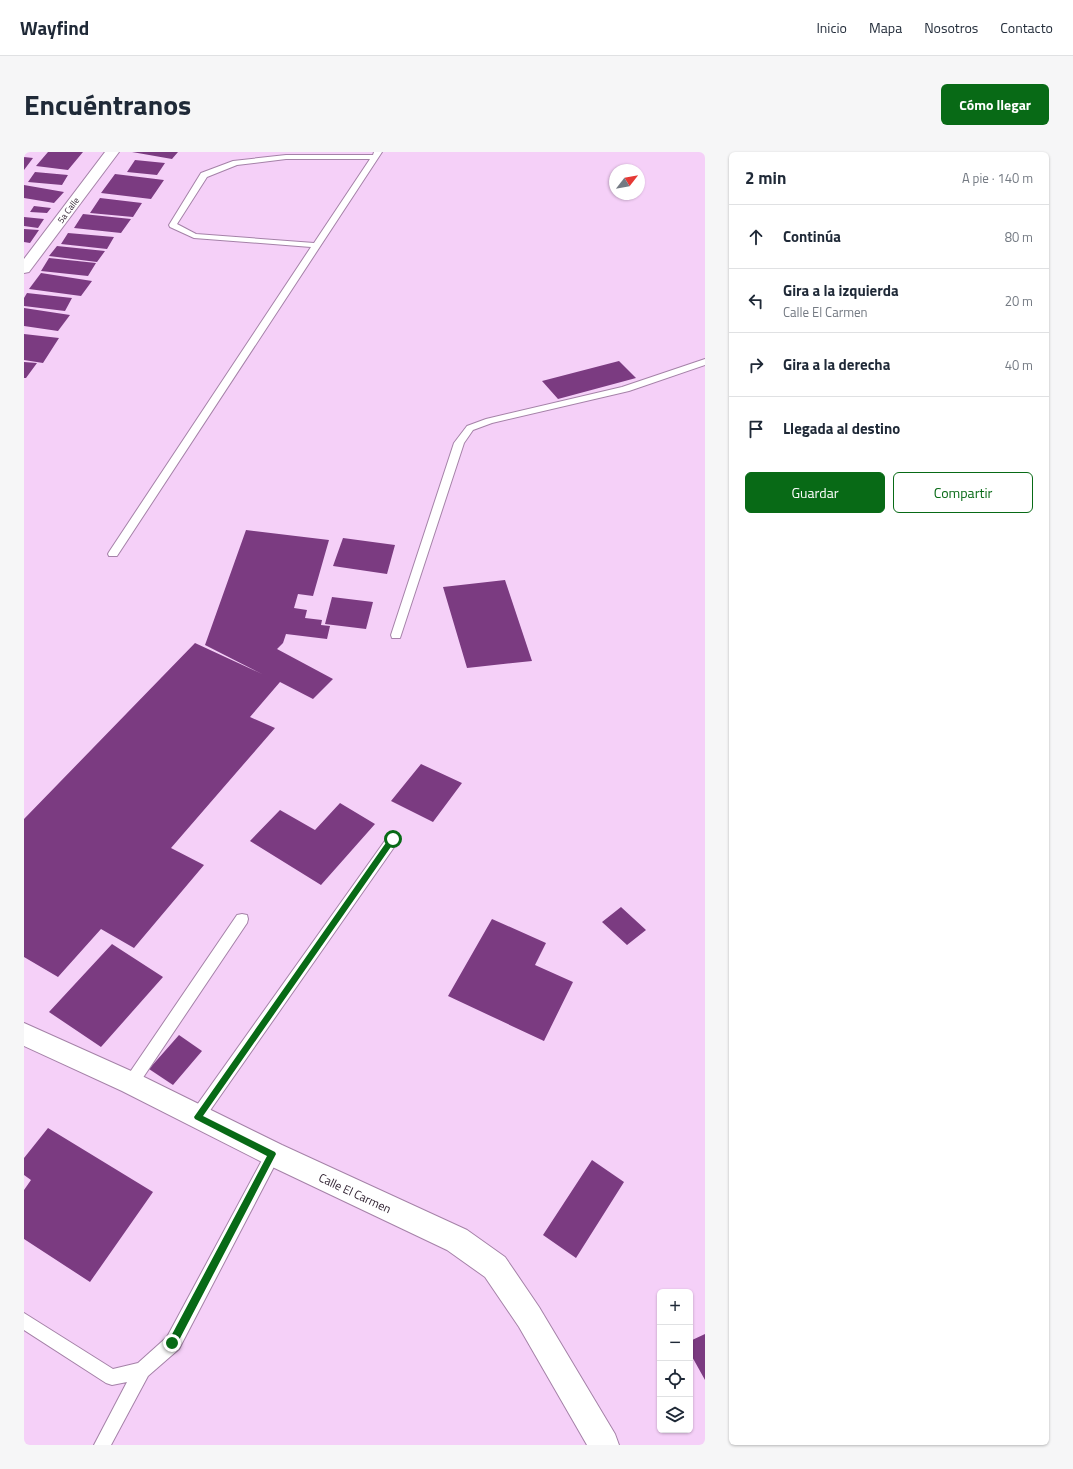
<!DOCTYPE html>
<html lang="es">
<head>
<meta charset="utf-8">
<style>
	:root { --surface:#fff; --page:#f6f6f7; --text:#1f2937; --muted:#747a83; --line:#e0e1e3; --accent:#086a16 }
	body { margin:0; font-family:"Titillium Web",sans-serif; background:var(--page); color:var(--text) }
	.controls { position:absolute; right:12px; bottom:12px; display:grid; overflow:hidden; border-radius:6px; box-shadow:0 1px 3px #0004 }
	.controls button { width:36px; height:36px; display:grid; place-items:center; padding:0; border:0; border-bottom:1px solid var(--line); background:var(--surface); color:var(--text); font:20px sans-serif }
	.compass { position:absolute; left:585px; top:12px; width:36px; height:36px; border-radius:50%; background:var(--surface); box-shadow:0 1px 3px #0004; rotate:59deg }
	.stop { position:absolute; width:12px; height:12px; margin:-9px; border:3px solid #086a16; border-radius:50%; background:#fff }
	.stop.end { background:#086a16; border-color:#fff; box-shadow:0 1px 4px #0008 }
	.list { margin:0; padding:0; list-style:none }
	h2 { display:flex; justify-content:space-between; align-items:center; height:52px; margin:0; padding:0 16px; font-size:17px }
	h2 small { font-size:13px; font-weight:400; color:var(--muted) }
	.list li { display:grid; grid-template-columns:26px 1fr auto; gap:12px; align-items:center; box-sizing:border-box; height:64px; padding:0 16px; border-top:1px solid var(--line) }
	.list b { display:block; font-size:15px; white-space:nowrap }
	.list p { margin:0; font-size:13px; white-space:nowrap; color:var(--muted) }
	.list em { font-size:13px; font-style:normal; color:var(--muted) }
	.actions { display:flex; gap:8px; padding:12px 16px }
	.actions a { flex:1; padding:9px 0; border:1px solid var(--accent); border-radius:6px; text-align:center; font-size:14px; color:var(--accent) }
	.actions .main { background:var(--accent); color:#fff }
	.icon { flex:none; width:22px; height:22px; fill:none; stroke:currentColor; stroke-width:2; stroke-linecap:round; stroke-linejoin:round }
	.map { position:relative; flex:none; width:681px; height:1293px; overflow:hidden; border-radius:6px }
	header { display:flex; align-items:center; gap:24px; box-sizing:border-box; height:56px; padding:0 20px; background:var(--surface); border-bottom:1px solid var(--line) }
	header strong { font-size:19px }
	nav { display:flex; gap:22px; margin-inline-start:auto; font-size:14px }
	.intro { display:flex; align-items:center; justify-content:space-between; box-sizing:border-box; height:96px; padding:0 24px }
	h1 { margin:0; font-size:28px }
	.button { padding:10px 18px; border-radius:6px; background:var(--accent); color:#fff; font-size:14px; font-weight:700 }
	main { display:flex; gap:24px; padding:0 24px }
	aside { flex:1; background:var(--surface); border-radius:6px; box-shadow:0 1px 3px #0004 }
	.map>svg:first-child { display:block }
</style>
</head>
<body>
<header>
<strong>Wayfind</strong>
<nav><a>Inicio</a><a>Mapa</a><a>Nosotros</a><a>Contacto</a></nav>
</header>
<div class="intro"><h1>Encuéntranos</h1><a class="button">Cómo llegar</a></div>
<main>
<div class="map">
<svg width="681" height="1293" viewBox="0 0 681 1293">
	<rect width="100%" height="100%" fill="#f5d0f8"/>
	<path fill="#7b3b81" d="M24 0H59L44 18 12 14Z
		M108 0H154L148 7Z
		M0 5 9 6 0 18Z
		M111 8 141 11 133 23 103 20Z
		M11 20 44 23 38 33 4 30Z
		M91 22 140 28 127 47 77 41Z
		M0 33 40 40 30 51 0 46Z
		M76 46 118 51 109 65 66 61Z
		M10 54 27 56 23 61 6 60Z
		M59 62 107 67 97 81 50 76Z
		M0 65 20 67 14 76 0 74Z
		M0 77 15 78 6 91 0 90Z
		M44 81 90 85 83 97 37 92Z
		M33 94 81 99 73 110 25 104Z
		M25 106 72 111 64 124 17 119Z
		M17 121 68 129 57 144 5 137Z
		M3 141 48 146 41 159 0 154V146Z
		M0 156 46 163 34 179 0 174Z
		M0 182 35 186 19 211 0 208Z
		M595 209 612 226 534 247 518 229Z
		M0 210 13 211 2 226H0Z
		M222 378 305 388 289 444 274 442 270 456 283 458 281 466 298 468 297 473 306 474 303 487 262 482 259 491 253 497 309 527 289 547 256 530 226 565 251 576 147 696 180 713 110 796 77 777 34 825 0 805V667L171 491 238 522 181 493Z
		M319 386 371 393 363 422 309 414Z
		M481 428 508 509 443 516 419 435Z
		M308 445 349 450 342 477 301 472Z
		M397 612 438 631 409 670 367 649Z
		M316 651 351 672 297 733 226 689 256 658 291 678Z
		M597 755 622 778 603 793 578 770Z
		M468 767 522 791 511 813 549 830 520 889 424 844Z
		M88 792 139 825 77 895 25 860Z
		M155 883 178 899 149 933 125 917Z
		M24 976 129 1040 66 1130 0 1087V1038L7 1028 0 1023V1006Z
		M568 1008 600 1030 552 1106 519 1083Z
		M681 1182V1228L666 1201V1189Z"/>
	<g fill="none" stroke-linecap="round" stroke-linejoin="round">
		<g stroke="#a582a8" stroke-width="2">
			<path id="service" d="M350 0H358L93 404H85L84 402 85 400 287 95 170 86 146 75 145 73 177 21 209 9 262 3H349ZM262 7H346L290 91 172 82 153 72 183 25 213 13Z
				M681 207V213L605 239 468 271 449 278 440 291 377 483 376 486H368L367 483 430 291 443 274 462 267 598 235Z
				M369 682 373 683 375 687 373 691 178 970 173 972 168 970 166 965 168 960 365 683Z
				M218 762 223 763 224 767 223 771 112 936 107 938 102 936 100 931 102 926 213 763Z
				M249 995 254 997 256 1002 254 1007 155 1197 124 1224 87 1293H70L103 1230 88 1233 82 1231 0 1178V1161L89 1217 114 1211 143 1185 244 997Z"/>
		</g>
		<g stroke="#a582a8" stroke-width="2">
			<path id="minor" d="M81 0H95L5 120 0 121V107Z
				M0 871 116 923 258 993 443 1078 481 1105 515 1155 591 1282 595 1293H563L495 1175 461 1125 423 1098 240 1011 98 939 0 894Z"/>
		</g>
		<use href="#service" fill="#fff" fill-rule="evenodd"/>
		<use href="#minor" fill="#fff" fill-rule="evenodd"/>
	</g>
	<path fill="#086a16" d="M369 684 372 687 371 689 179 964 251 1000 252 1002 152 1194 148 1195 145 1194 144 1191 145 1188 243 1004 171 967 170 965 366 685Z"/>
	<g text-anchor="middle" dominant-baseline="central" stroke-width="4" stroke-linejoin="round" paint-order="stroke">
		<g font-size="9" fill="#2f2130" stroke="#fff">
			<text transform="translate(44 58) rotate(-53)">5a Calle</text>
		</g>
		<g font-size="12" fill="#2f2130" stroke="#fff">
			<text transform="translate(331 1041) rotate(25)">Calle El Carmen</text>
		</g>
	</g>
</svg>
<div class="controls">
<button>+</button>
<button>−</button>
<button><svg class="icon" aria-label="locate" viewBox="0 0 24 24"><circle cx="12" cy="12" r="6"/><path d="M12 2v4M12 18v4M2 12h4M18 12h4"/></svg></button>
<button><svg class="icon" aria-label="layers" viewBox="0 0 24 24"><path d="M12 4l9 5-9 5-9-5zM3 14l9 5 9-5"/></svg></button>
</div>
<svg class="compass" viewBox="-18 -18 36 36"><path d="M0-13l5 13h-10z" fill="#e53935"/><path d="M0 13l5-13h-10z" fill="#747a83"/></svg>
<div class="stop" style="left:369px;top:687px"></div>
<div class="stop end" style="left:148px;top:1191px"></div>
</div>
<aside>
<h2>2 min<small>A pie · 140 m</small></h2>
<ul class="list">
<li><svg class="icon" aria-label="ahead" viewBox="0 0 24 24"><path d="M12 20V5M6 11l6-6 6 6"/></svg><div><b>Continúa</b></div><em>80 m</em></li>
<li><svg class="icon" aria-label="left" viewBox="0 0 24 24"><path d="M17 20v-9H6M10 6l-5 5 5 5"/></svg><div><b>Gira a la izquierda</b><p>Calle El Carmen</p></div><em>20 m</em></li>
<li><svg class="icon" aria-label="right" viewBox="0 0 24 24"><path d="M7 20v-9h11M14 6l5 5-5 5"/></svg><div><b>Gira a la derecha</b></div><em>40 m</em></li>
<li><svg class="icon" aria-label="arrive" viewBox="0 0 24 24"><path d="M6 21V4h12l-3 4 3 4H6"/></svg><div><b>Llegada al destino</b></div></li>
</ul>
<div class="actions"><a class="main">Guardar</a><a>Compartir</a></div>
</aside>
</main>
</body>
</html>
